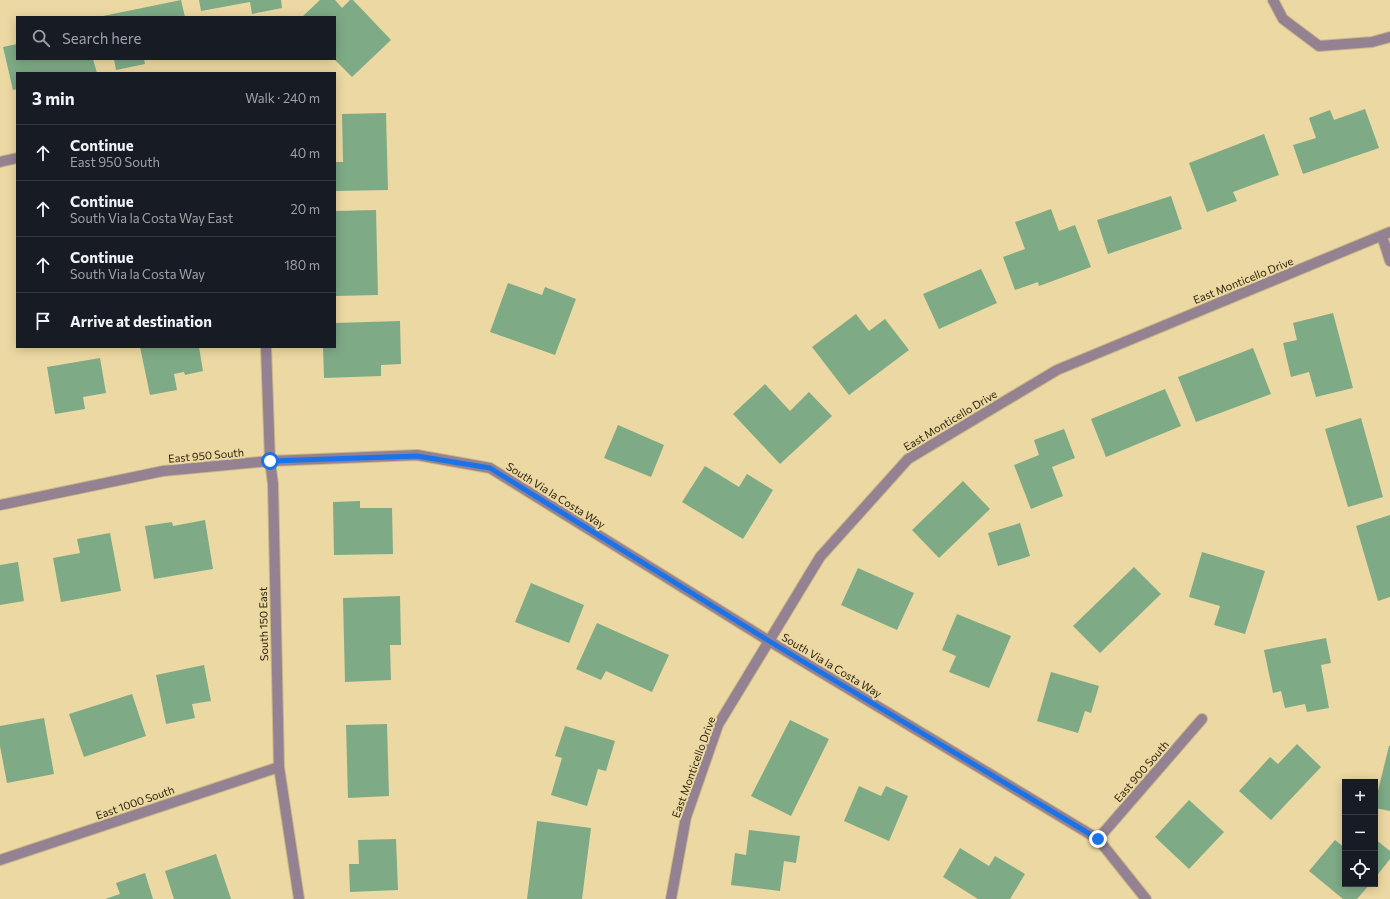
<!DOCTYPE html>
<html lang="en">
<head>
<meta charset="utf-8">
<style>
	:root { --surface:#171b24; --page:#242831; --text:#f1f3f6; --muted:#9ea1a6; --line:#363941 }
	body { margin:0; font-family:Commissioner,sans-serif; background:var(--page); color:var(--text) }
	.controls { position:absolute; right:12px; bottom:12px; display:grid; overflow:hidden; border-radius:0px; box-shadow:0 2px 10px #0003 }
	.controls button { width:36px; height:36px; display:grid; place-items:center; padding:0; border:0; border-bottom:1px solid var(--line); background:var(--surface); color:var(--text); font:20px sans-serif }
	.stop { position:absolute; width:12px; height:12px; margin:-9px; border:3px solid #1a73e8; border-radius:50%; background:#fff }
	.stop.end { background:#1a73e8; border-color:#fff; box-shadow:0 1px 4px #0008 }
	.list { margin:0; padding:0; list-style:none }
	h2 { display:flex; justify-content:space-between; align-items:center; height:52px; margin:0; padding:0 16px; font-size:17px }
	h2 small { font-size:13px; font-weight:400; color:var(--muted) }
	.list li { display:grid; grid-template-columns:26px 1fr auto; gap:12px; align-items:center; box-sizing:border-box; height:56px; padding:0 16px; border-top:1px solid var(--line) }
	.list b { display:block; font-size:15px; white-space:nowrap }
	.list p { margin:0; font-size:13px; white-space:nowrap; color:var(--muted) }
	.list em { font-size:13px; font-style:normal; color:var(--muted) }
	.icon { flex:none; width:22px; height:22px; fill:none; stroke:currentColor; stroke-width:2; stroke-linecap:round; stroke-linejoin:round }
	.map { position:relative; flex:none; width:1390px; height:899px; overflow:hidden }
	.search { position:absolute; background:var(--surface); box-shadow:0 2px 10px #0003; left:16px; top:16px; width:320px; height:44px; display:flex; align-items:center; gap:10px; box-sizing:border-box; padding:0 14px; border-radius:0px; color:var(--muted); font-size:15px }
	.panel { position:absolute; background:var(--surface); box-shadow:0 2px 10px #0003; left:16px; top:72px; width:320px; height:276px; border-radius:0px }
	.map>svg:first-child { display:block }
</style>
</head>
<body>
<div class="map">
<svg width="1390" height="899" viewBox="0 0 1390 899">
	<rect width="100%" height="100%" fill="#ecd8a2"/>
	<path fill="#7eab86" d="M181 0 185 17H103V16Z
		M199 0H281L282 8 252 14 250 2 201 11Z
		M320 0H335L342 8 350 0H353L391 40 352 77 335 60V17H302Z
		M17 44V59H93L97 73H17V89L13 90 3 47Z
		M114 59H144L145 64 116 70Z
		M1365 109 1379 148 1303 174 1293 145 1316 138 1309 118 1330 110 1334 120Z
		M386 113 388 190 335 191V162H343L342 114Z
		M1264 134 1279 175 1233 192 1237 201 1207 212 1189 163Z
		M1171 196 1182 229 1108 254 1097 220Z
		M1051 209 1059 231 1075 225 1091 267 1039 286 1038 282 1015 290 1003 257 1025 249 1015 222Z
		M376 210 378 295 335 296V211Z
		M981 269 997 303 939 329 923 294Z
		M508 283 542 295 545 287 576 299 555 355 490 332Z
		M1333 313 1353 388 1316 397 1309 372 1291 377 1283 343 1297 340 1293 323Z
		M856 314 869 331 885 319 909 350 849 395 812 347Z
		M400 321 401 364 381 365V376L324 378 323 347H335V323Z
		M140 347H199L203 371 185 375 184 372 174 374 177 390 150 395Z
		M1253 348 1271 394 1196 422 1178 377Z
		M100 358 106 393 83 397 85 409 55 414 47 367Z
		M765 384 790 411 809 392 832 416 780 464 733 414Z
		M1165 389 1181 426 1106 457 1091 419Z
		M1361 418 1383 497 1348 507 1325 429Z
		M618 425 664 445 651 477 604 458Z
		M1064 429 1075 458 1052 467 1063 496 1031 509 1014 465 1039 455 1034 440Z
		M705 466 739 487 747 474 773 490 743 539 682 502Z
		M963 481 990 509 939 558 912 530Z
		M360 501V508H392L393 554 334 555 333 502Z
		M1390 515V597L1378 601 1356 526Z
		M205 520 213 569 154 579 145 526 172 522 173 526Z
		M1020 523 1030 556 998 566 988 533Z
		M110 533 121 591 61 602 53 558 80 553 77 539Z
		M1202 552 1265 571 1245 634 1214 625 1220 606 1189 597Z
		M18 562 24 601 0 605V565Z
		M1134 567 1161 594 1100 653 1073 626Z
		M858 568 914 593 897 630 841 605Z
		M531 583 584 605 569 643 515 622Z
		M400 596 401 645H390L391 680 345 682 343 598Z
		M957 614 1011 636 989 688 949 672 956 656 942 650Z
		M597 623 669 655 652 692 606 671 601 680 576 669Z
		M1326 638 1331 663 1321 665 1329 708 1307 712 1305 704 1285 708 1281 691 1273 693 1264 650Z
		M204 665 211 701 192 704 195 718 166 724 156 675Z
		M1051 672 1099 686 1091 713 1085 711 1078 733 1037 721Z
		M132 694 146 736 84 757 69 714Z
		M44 718 54 774 7 783 0 746V726Z
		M790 720 829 739 791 816 751 796Z
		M387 724 389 796 348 798 346 725Z
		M565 726 615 741 606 771 598 769 587 806 551 795 562 758 555 756Z
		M1297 744 1321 767 1271 820 1239 791 1270 757 1278 764Z
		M1389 746H1390V811L1375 808V803Z
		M859 786 881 796 886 786 908 796 889 841 844 821Z
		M1189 800 1224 832 1189 869 1155 837Z
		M537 821 591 828 582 899H527Z
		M749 830 800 836 796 863 784 861 780 891 731 885 735 853 746 855Z
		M396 839 398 890 350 892 349 864H359L358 840Z
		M1375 839 1390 851V859L1375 878Z
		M1335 840 1345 848V884H1370L1357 899H1343L1309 871Z
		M960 848 989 866 995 856 1025 874 1010 899H978L943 877Z
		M216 854 231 899H174L165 871Z
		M145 873 153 899H105L120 894 116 883Z"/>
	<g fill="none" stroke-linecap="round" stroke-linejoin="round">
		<g stroke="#c9b787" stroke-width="12">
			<path id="service" d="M1273 0 1283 19 1319 46 1372 42 1390 37"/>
		</g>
		<g stroke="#c9b787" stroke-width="12">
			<path id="minor" d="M0 162 17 158
				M1382 236 1390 261
				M266 347 270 461 273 484 279 767 299 899
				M0 505 163 471 270 461 417 455 490 468 769 641 1098 839 1146 899
				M1098 839 1202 719
				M0 860 279 767
				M671 899 686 817 718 725 820 557 908 459 1057 370 1390 232"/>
		</g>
		<use href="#service" stroke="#948192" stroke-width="10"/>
		<use href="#minor" stroke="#948192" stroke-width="10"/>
	</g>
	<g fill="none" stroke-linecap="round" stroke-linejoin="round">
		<path stroke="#1a73e8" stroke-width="5" d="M270 461 417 456 490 468 769 641 1098 839"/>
	</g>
	<g text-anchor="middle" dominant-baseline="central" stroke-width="4" stroke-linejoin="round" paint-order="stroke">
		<g font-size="11" fill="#271f0a" stroke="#ecd8a2">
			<text transform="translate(1243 280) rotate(-22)">East Monticello Drive</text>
			<text transform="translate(950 420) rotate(-31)">East Monticello Drive</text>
			<text transform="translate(206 455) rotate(-5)">East 950 South</text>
			<text transform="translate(556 495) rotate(32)">South Via la Costa Way</text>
			<text transform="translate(263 624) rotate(-91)">South 150 East</text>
			<text transform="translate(832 665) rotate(31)">South Via la Costa Way</text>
			<text transform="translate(693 767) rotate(-70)">East Monticello Drive</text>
			<text transform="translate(1141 771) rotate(-49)">East 900 South</text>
			<text transform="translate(135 802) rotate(-19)">East 1000 South</text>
		</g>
	</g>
</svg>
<div class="controls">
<button>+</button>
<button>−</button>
<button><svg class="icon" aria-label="locate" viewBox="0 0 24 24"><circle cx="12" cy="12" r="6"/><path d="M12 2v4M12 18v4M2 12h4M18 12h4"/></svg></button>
</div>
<div class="stop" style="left:270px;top:461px"></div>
<div class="stop end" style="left:1098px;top:839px"></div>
<div class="search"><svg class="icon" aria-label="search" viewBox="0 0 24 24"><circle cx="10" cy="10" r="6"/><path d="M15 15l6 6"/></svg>Search here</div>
<section class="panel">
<h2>3 min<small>Walk · 240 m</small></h2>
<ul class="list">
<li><svg class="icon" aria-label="ahead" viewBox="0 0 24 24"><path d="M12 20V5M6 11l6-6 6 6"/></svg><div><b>Continue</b><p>East 950 South</p></div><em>40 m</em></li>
<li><svg class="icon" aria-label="ahead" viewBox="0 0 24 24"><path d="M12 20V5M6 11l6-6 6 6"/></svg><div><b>Continue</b><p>South Via la Costa Way East</p></div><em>20 m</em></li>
<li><svg class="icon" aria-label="ahead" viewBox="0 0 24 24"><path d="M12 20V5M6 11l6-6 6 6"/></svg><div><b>Continue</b><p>South Via la Costa Way</p></div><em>180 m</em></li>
<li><svg class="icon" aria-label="arrive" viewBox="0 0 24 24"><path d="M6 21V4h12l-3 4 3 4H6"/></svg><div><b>Arrive at destination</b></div></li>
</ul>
</section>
</div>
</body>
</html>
